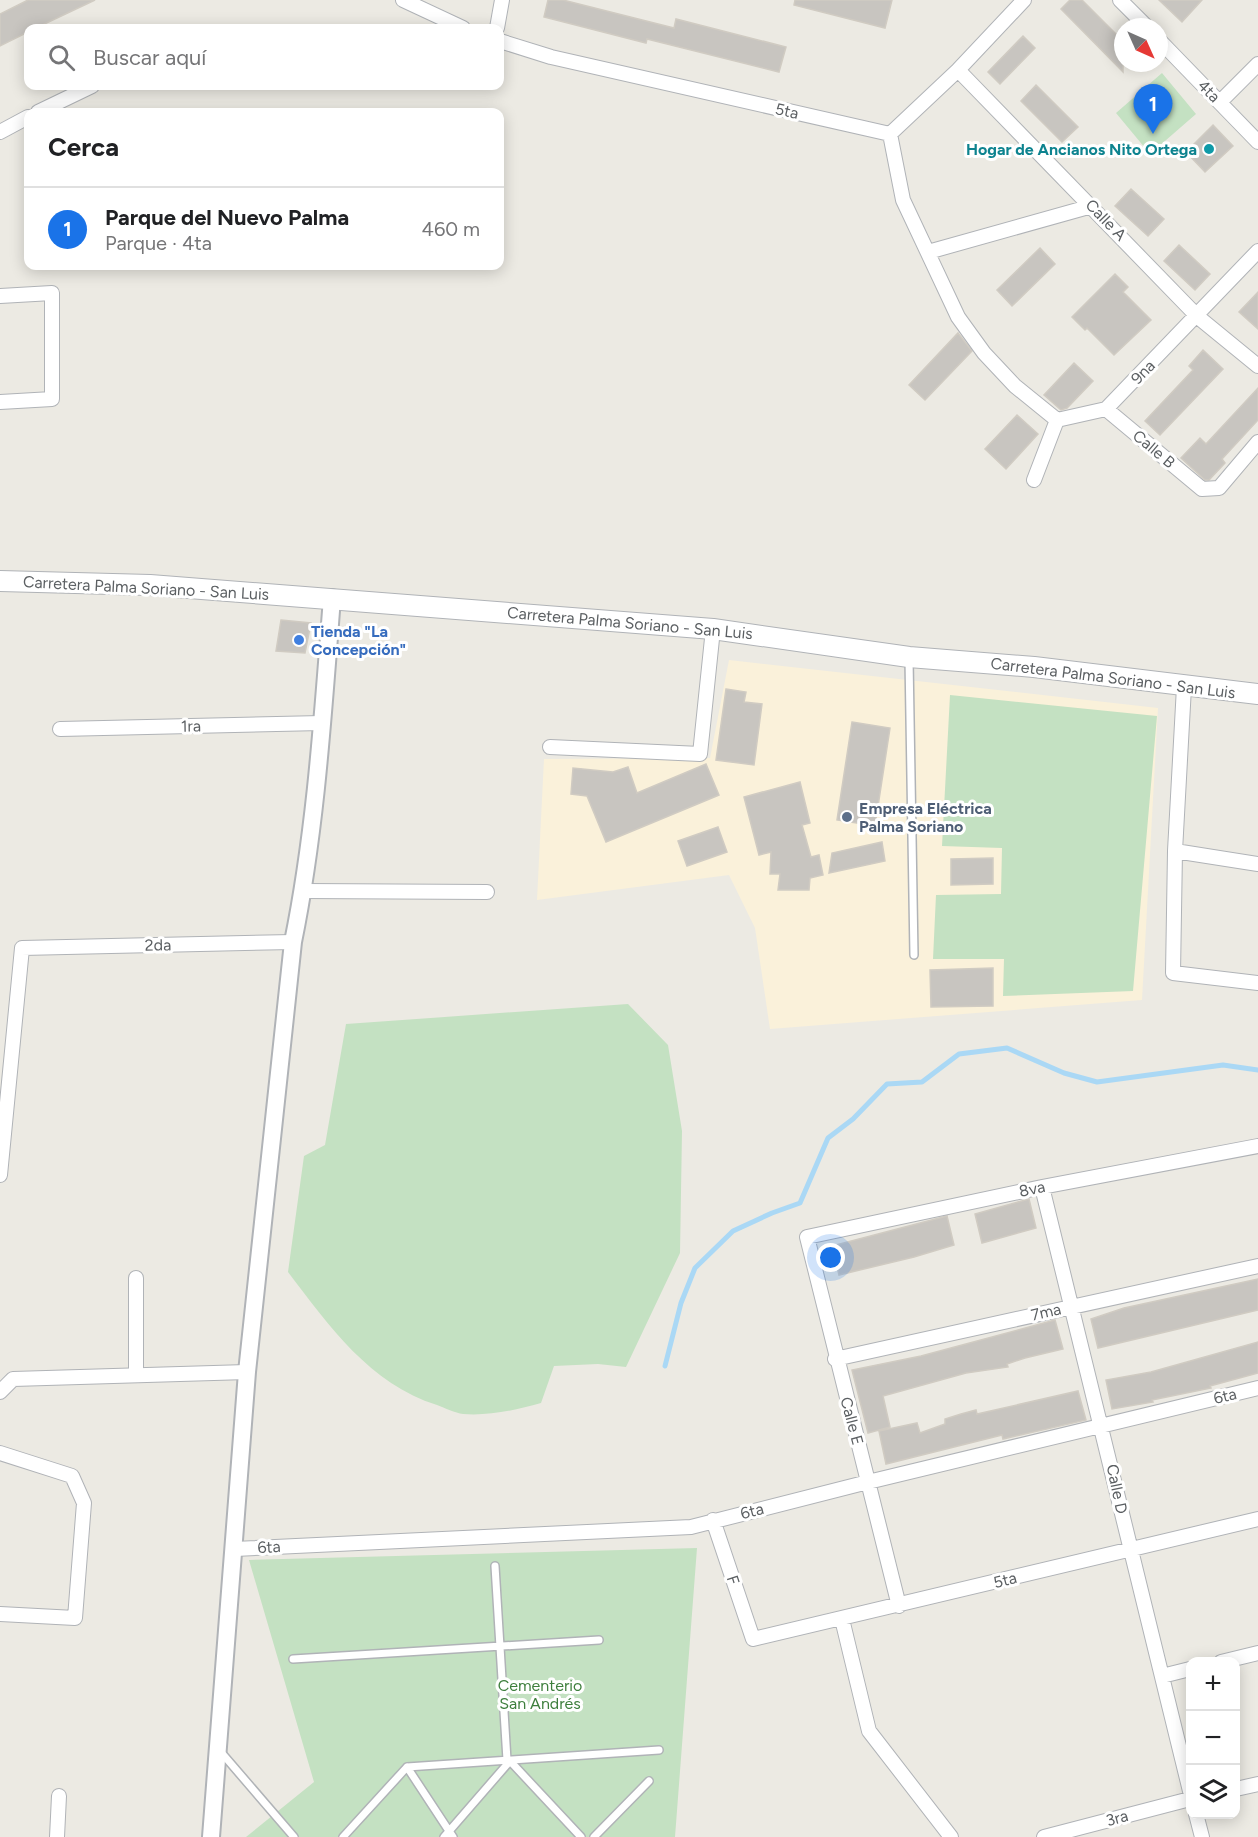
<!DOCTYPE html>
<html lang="es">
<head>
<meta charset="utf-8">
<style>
	:root { --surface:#fff; --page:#f2f2f2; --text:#202124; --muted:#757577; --line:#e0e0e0; --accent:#1a73e8 }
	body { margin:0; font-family:Figtree,sans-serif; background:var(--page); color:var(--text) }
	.controls { position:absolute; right:18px; bottom:18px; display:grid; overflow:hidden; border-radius:12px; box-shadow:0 3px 15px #0003 }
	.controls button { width:54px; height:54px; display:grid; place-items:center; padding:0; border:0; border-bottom:2px solid var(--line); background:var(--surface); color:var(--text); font:30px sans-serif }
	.compass { position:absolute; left:1114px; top:18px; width:54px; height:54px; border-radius:50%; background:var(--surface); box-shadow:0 3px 15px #0003; rotate:135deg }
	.you { position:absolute; left:831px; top:1258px; width:21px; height:21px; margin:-15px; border:4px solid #fff; border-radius:50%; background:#1a73e8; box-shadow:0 0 0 9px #1a73e833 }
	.badge { display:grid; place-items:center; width:39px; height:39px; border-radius:50%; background:var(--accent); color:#fff; font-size:20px; font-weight:700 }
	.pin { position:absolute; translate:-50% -50px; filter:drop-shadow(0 2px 3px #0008) }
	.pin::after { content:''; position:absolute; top:32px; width:21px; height:18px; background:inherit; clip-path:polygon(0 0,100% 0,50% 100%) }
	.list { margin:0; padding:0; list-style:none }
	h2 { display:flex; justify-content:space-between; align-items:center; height:78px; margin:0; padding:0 24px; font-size:26px }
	h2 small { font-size:20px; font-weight:400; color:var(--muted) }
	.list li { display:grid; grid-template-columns:39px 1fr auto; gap:18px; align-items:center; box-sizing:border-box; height:84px; padding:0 24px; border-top:2px solid var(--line) }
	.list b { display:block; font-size:22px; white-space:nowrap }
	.list p { margin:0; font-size:20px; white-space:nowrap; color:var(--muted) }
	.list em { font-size:20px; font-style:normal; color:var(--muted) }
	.icon { flex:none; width:33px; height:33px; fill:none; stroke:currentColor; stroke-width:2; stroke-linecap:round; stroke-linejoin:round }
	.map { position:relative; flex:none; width:1258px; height:1837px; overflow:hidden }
	.search { position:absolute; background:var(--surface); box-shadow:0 3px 15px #0003; left:24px; top:24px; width:480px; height:66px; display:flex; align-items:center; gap:15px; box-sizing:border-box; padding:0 21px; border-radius:12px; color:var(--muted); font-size:22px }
	.panel { position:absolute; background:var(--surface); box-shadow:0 3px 15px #0003; left:24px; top:108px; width:480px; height:162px; border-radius:12px }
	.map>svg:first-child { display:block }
</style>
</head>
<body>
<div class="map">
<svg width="1258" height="1837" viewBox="0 0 1258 1837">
	<rect width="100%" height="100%" fill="#eceae3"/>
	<path fill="#faf1da" d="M729 660 1158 708 1142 1000 770 1029 755 928 729 875 537 900 544 759 710 758Z"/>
	<path fill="#c4e1c2" d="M1162 73 1196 114 1150 154 1116 113Z
		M950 695 1157 716 1133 991 1003 996 1004 959H933L936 895 1001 894 1002 848 942 846Z
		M628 1004 668 1045 682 1131 680 1253 626 1367 598 1364 554 1366 541 1403C516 1410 489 1416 463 1414 455 1413 445 1408 437 1405 370 1384 329 1326 288 1272L304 1156 325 1145 346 1024Z
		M697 1548 675 1837H246L314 1782 249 1560Z"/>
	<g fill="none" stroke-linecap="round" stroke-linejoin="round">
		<path stroke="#aad8f5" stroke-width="5" d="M665 1366 681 1303 695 1268 733 1231 772 1213 800 1203 828 1138 853 1119 887 1084 922 1082 959 1054 1007 1048 1064 1073 1097 1082 1223 1065 1258 1070"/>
	</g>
	<path fill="#c8c5c0" stroke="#d0cbc2" stroke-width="1.5" d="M28 0H95L36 28H28V32L0 46V14Z
		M548 0H563L674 28 676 19 786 47 779 72 647 39 646 43 544 17Z
		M795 0H892L885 28 794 5Z
		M1070 0H1082L1123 41V72L1061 9Z
		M1159 0H1202L1182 22Z
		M1023 36 1035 48 1000 84 988 72Z
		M1036 85 1078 127 1062 142 1021 101Z
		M1213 125 1233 146 1205 172 1186 152Z
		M1131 189 1164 219 1148 236 1115 206Z
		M1179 245 1210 274 1195 290 1164 261Z
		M1040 248 1055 264 1012 306 997 290Z
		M1115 274 1128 287 1123 292 1151 320 1114 355 1087 328 1085 330 1072 317Z
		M1258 292V329L1239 312Z
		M958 333 972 351 925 400 909 385Z
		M1203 350 1223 369 1160 435 1145 421 1193 370 1189 366Z
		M1074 363 1093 381 1067 408 1061 410 1044 395Z
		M1258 388V420L1222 459 1225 463 1209 480H1205L1181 458 1200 438 1206 444Z
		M1017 415 1038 434 1006 469 985 449Z
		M281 620 311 623 305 653 276 651Z
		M726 689 746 692 744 702 762 704 754 765 716 760Z
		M852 722 890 728 875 826 837 820Z
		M706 764 719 795 606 842 587 796 571 794 573 768 613 772 628 767 637 793Z
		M800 782 810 823 802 825 811 857 819 855 823 875 810 878 809 890H778L780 874H770L771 852 759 855 744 797Z
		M718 827 727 852 687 866 678 841Z
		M882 842 885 861 829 873 832 853Z
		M993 858V884L951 885V859Z
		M993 968V1006L931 1007 930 970Z
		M1029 1199 1036 1228 982 1243 975 1214Z
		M947 1216 954 1245 914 1257 839 1275 832 1246Z
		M1258 1279V1310L1098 1348 1091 1319 1124 1308Z
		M1055 1320 1063 1349 1025 1358 1007 1364 1008 1367 966 1373 883 1396 890 1427 868 1433 852 1370 921 1356Z
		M1258 1342V1373L1210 1386 1211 1388 1152 1400 1153 1402 1112 1409 1106 1380 1151 1372Z
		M1078 1391 1086 1420 1003 1439 1002 1435 886 1464 879 1431 917 1423 920 1433 945 1424V1419L961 1414 976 1410 977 1414Z"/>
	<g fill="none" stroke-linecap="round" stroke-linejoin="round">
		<g stroke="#b0b3b7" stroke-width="10">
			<path id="service" d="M909 659 914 955
				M495 1566 507 1760
				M293 1659 599 1640
				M220 1751 294 1837
				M407 1767 453 1837
				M343 1837 407 1767 659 1750
				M444 1837 510 1761 581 1837
				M594 1837 649 1781"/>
		</g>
		<g stroke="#b0b3b7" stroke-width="16">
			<path id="minor" d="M403 0 463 28
				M1120 0 1147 27
				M497 28 502 0
				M1159 40 1258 142
				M500 41 551 57 890 134 958 70 1024 0
				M958 70 1198 317 1258 366
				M1220 102 1258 64
				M38 112 92 86
				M0 132 28 117
				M890 134 903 200 958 317 984 353 1015 386 1057 420
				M928 252 1092 206
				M0 296 52 293V399L0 402
				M1106 409 1202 489 1219 488 1258 442
				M1034 480 1057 420 1106 409 1258 251
				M1184 687 1175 851 1173 973 1258 983
				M60 729 322 723
				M550 747 700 754 713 629
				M1175 851 1258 864
				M304 891 487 892
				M0 1175 22 948 293 942
				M1042 1187 1190 1791
				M136 1278V1373
				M835 1359 1258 1266
				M0 1392 13 1379 247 1372
				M0 1453 72 1476 84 1503 75 1618 0 1614
				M713 1520 753 1639 1258 1519
				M235 1549 691 1527 868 1482 1258 1388
				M899 1606 807 1237 1042 1187 1258 1146
				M842 1619 869 1731 951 1837
				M1221 1662 1258 1653
				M1162 1676 1190 1669
				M1236 1789 1258 1784
				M1196 1814 1202 1837
				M57 1837 59 1796
				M1044 1837 1190 1799"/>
		</g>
		<g stroke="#b0b3b7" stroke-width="20">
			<path id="tertiary" d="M211 1837 247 1372 293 942C316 829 323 713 332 598"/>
		</g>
		<g stroke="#b0b3b7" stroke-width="22">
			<path id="secondary" d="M0 581 150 585 713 629 909 657 1034 667 1258 694"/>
		</g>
		<use href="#service" stroke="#fff" stroke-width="7"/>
		<use href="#minor" stroke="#fff" stroke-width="14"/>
		<use href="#tertiary" stroke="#fff" stroke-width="16"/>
		<use href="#secondary" stroke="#fff" stroke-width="20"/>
	</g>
	<circle fill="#0f9aa8" stroke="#fff" stroke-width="2" cx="1209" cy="149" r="6"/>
	<circle fill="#3f7fe0" stroke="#fff" stroke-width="2" cx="299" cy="640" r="6"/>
	<circle fill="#5c6f8a" stroke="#fff" stroke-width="2" cx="847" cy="817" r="6"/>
	<g text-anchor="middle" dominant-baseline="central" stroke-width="6" stroke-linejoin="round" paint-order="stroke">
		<g font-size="16" fill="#5b5f62" stroke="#fff">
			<text transform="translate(1209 91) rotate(46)">4ta</text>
			<text transform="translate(787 111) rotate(13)">5ta</text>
			<text transform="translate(1106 220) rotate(46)">Calle A</text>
			<text transform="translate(1143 372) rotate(-45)">9na</text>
			<text transform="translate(1154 449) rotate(40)">Calle B</text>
			<text transform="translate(146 588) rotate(3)">Carretera Palma Soriano - San Luis</text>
			<text transform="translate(630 623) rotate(5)">Carretera Palma Soriano - San Luis</text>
			<text transform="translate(1113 678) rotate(7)">Carretera Palma Soriano - San Luis</text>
			<text transform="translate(191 726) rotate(-1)">1ra</text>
			<text transform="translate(158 945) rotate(-1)">2da</text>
			<text transform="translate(1032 1189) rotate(-12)">8va</text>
			<text transform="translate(1046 1312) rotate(-13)">7ma</text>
			<text transform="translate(1225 1396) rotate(-13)">6ta</text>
			<text transform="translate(852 1421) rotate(75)">Calle E</text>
			<text transform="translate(1117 1489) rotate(78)">Calle D</text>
			<text transform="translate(752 1511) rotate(-14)">6ta</text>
			<text transform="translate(269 1547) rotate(-3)">6ta</text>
			<text transform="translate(733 1580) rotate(72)">F</text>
			<text transform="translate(1005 1580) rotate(-14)">5ta</text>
			<text transform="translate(1117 1818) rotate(-15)">3ra</text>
		</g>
		<g font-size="16" font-weight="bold" fill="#0d838f" stroke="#fff" text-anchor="end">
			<text x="1197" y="149">Hogar de Ancianos Nito Ortega</text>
		</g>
		<g font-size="16" font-weight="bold" fill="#366cbe" stroke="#fff" text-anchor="start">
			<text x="311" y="631">Tienda "La<tspan x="311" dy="18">Concepción"</tspan></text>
		</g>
		<g font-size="16" font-weight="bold" fill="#4e5e75" stroke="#fff" text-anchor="start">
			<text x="859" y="808">Empresa Eléctrica<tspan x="859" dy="18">Palma Soriano</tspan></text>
		</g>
		<g font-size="16" fill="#3e7f3d" stroke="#fff">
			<text x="540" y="1685">Cementerio<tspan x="540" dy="18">San Andrés</tspan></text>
		</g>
	</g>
</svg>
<div class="controls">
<button>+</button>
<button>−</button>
<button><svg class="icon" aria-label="layers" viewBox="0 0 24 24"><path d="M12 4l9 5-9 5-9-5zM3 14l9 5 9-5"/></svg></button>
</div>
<svg class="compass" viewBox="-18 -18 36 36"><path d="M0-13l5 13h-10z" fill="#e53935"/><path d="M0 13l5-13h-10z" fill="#757577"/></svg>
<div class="you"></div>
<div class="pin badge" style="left:1153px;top:134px">1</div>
<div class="search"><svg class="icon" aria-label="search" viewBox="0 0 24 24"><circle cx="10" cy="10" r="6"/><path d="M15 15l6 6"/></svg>Buscar aquí</div>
<section class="panel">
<h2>Cerca<small></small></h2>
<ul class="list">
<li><span class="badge">1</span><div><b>Parque del Nuevo Palma</b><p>Parque · 4ta</p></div><em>460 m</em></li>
</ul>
</section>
</div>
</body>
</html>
